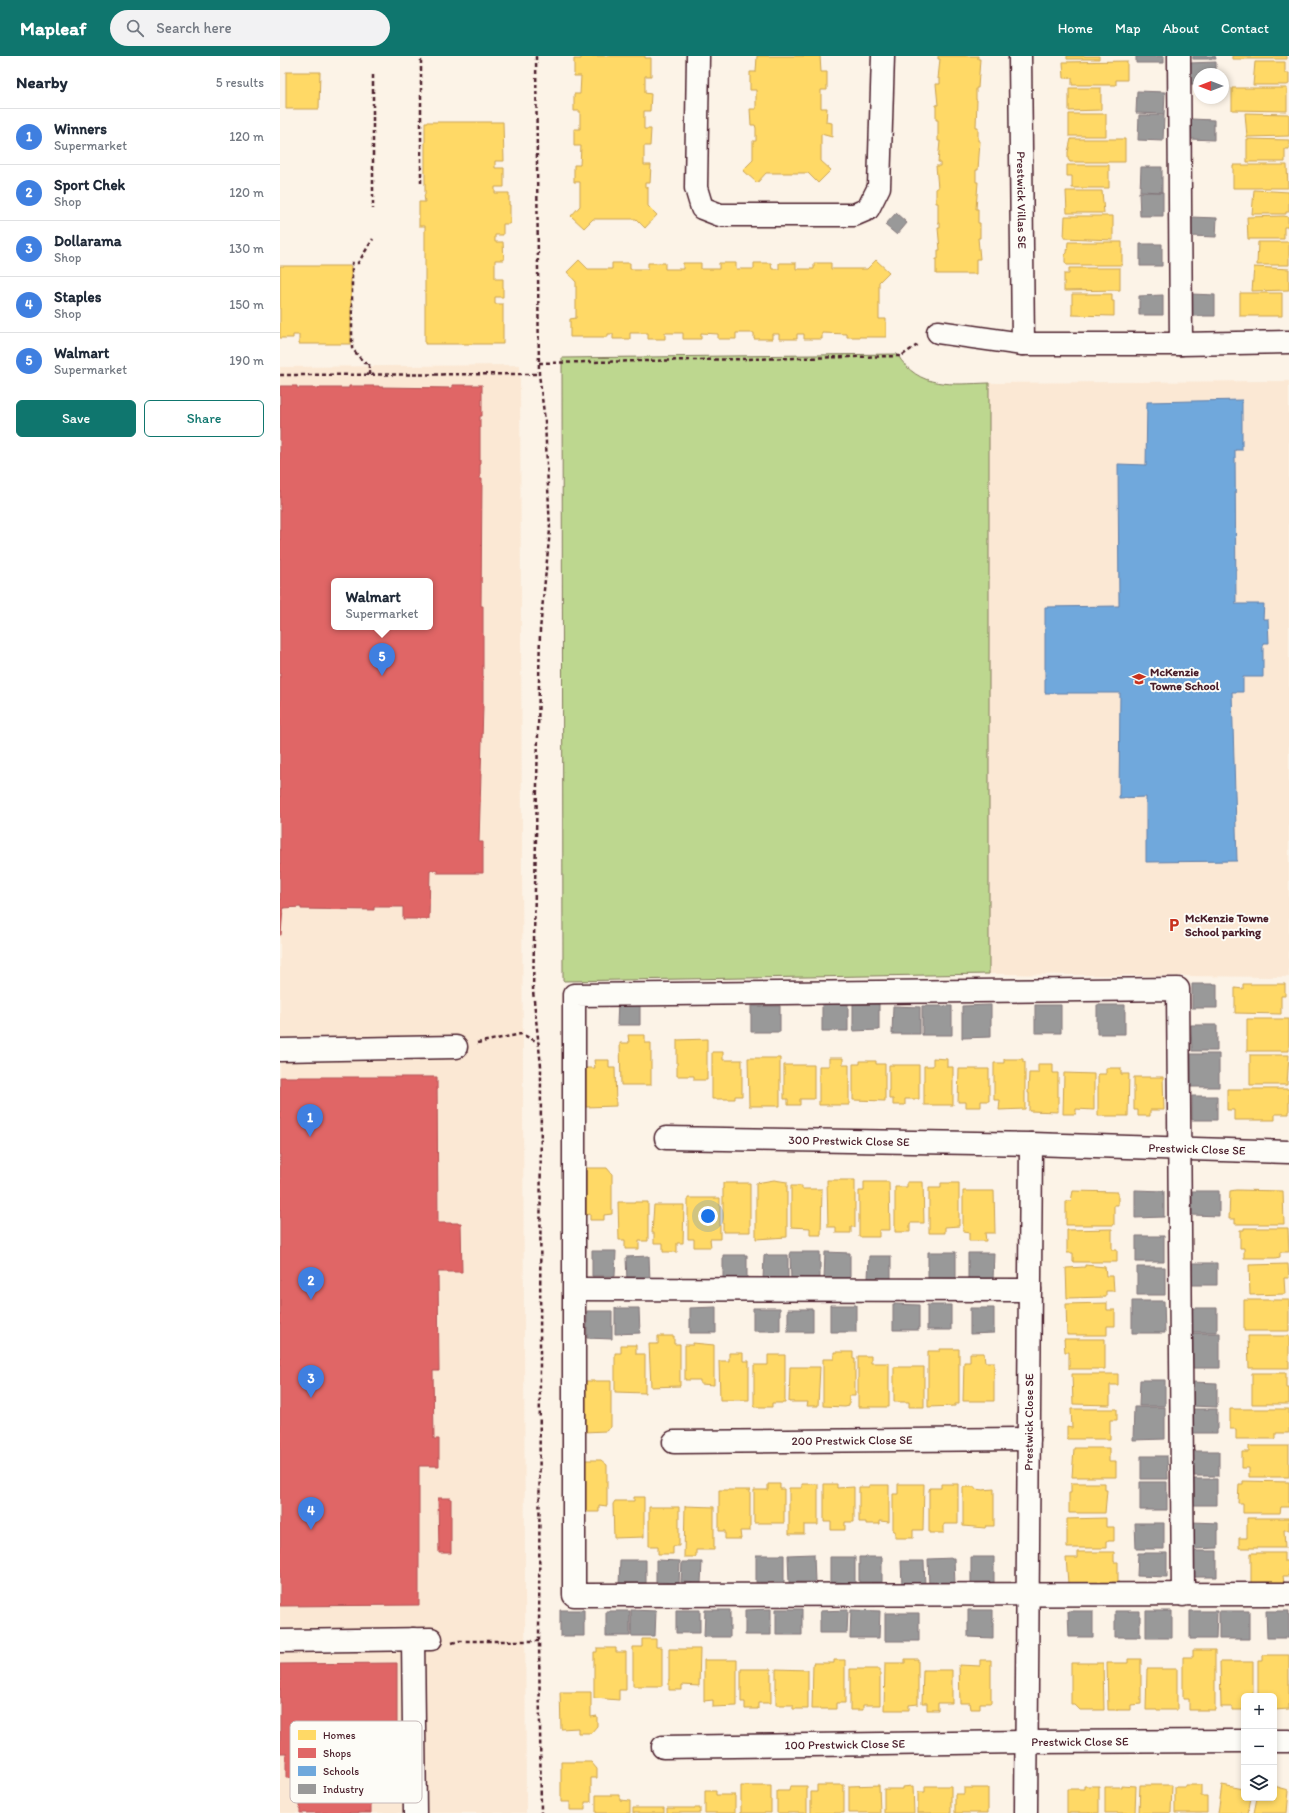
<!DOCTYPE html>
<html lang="en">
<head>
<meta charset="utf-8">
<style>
	:root { --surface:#fff; --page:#f2f2f3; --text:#1f2937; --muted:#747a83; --line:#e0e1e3; --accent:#0f766e }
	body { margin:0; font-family:Itim,sans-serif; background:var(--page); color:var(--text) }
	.controls { position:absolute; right:12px; bottom:12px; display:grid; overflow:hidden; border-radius:6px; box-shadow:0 2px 6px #0003 }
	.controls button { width:36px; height:36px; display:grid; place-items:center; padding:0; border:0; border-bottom:1px solid var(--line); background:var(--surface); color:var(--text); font:20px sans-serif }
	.compass { position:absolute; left:913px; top:12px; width:36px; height:36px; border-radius:50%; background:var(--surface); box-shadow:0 2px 6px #0003; rotate:270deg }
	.you { position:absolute; left:428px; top:1160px; width:14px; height:14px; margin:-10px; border:3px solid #fff; border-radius:50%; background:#1a73e8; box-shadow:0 0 0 6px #1a73e833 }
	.badge { display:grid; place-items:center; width:26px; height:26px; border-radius:50%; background:var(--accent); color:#fff; font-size:13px; font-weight:700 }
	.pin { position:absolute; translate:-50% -33px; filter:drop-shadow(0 1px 2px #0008) }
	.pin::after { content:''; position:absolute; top:21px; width:14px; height:12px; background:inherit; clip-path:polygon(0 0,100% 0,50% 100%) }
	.popup { position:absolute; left:51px; top:522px; width:102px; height:52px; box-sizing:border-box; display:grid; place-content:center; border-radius:6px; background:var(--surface); filter:drop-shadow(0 1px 3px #0005); font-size:13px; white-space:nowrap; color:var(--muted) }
	.popup b { font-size:15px; color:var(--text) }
	.popup::after { content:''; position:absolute; left:50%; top:100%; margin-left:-8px; border:8px solid transparent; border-top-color:var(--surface) }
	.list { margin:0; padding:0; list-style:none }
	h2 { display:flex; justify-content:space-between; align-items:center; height:52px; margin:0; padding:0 16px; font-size:17px }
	h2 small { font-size:13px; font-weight:400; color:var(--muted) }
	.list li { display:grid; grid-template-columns:26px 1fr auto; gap:12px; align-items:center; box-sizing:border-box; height:56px; padding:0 16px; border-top:1px solid var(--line) }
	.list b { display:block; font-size:15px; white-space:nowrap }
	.list p { margin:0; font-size:13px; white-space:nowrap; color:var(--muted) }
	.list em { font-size:13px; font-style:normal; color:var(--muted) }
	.actions { display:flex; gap:8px; padding:12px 16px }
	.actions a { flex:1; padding:9px 0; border:1px solid var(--accent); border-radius:6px; text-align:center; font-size:14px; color:var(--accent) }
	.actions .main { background:var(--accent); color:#fff }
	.icon { flex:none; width:22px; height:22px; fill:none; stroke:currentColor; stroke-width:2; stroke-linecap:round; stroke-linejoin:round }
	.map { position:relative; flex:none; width:1009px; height:1757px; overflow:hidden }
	header { display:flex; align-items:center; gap:24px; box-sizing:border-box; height:56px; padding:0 20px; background:var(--accent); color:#fff }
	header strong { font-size:19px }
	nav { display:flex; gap:22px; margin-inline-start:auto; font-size:14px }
	.search { width:280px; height:36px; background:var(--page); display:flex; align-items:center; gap:10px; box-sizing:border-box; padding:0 14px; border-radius:22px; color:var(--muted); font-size:15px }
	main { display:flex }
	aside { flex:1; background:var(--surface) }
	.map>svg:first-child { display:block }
</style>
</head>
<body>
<header>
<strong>Mapleaf</strong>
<div class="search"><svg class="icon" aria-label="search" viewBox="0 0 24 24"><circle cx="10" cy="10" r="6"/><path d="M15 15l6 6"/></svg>Search here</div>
<nav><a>Home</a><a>Map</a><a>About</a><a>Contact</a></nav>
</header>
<main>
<aside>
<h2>Nearby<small>5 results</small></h2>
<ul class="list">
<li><span class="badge" style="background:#3f7fe0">1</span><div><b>Winners</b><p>Supermarket</p></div><em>120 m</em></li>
<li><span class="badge" style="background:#3f7fe0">2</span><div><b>Sport Chek</b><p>Shop</p></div><em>120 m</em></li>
<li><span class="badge" style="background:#3f7fe0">3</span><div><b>Dollarama</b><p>Shop</p></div><em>130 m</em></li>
<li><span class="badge" style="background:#3f7fe0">4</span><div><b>Staples</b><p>Shop</p></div><em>150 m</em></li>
<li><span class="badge" style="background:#3f7fe0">5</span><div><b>Walmart</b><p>Supermarket</p></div><em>190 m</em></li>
</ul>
<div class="actions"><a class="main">Save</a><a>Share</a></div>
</aside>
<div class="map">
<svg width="1009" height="1757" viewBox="0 0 1009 1757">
	<rect width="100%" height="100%" fill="#fcf3e7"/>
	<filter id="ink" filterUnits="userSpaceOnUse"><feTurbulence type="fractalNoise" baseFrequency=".025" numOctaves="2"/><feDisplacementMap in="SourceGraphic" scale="8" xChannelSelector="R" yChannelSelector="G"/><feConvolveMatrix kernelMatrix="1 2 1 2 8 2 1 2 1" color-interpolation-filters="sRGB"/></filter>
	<g filter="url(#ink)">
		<path fill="#fbe8d4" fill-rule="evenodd" d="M240 309 246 1757H0V311ZM54 525H150V571H54Z
			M1009 325V921L709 918V327Z"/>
		<path fill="#bdd78f" stroke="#847b5d" d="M617 298C639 334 672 328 709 327V918L283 925 282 302Z"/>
		<path fill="#ffd966" stroke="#c9a154" d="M301 0H365V2H371V20H365V37L371 38 370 55H364V73H371L370 90H364V109H371L370 127H365V131H368V150L377 159 365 172 356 163H313L304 172 291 160 300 150V126H294V109H300L301 90H294V73H300V55H294V38H300L301 20H294V3H301Z
			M477 0H540L541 16H547V34H541V52H547L546 66 552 67V81L541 78V105L551 114 538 127 528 117H486L477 127 463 114 473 104V85H476V72L475 69H471L470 53H476V34H470V16H476Z
			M658 0H698V3H700L698 32H696V44H697L696 71H698V85H700L698 114H696V126H698L696 153H698V167H700V182H698L700 203H696V218H656V203H658V194H660L658 172H660V167H658V147H656V132H658L656 110H660V106H658L660 85H658V64H656V49H658L656 28H660V23H658L660 3H658Z
			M787 0H819V3H787Z
			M952 0H1007V3H952Z
			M847 5V24H836V29H792V22H784L783 6Z
			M975 6H1005V17H1009V28L1007 29H973Z
			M6 16H40L39 53H6Z
			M789 32H821V54L789 55Z
			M952 32H1007V55L952 54Z
			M965 57 1009 58V80L967 81Z
			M789 58H826V80H789Z
			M145 66H223L224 105H215V112H224V131H215V137H229V149H230V168H223V179H215V186H223L224 204H215V223H223V241H215V248H223V288H145V170H139V146H145L144 139H145Z
			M791 83H845V106H790L788 103V96Z
			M967 83 1009 84V93H1005V106H967Z
			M787 109H829V132H792V120H787Z
			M953 109H1007L1008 132H953Z
			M974 134 1009 136V156H1006V158H972Z
			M786 135H822L824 157H787Z
			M785 160H833V184L784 182Z
			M1004 160 1008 161V171H1004V183H968L967 161Z
			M788 186H842V209H787L785 206V199L787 197Z
			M978 186H1009V209H977Z
			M299 204 308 213H332V207H350V213H368V207H385V213H403V207H421V213H439V207H456V213H474V207H491L492 213H499V207H516V213H534V207H551V213H587L596 204 609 216 599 226V263H606V281H567V278L542 277V283H524V278H517V283H499V278H492V283H474V277H456V283H438V278L421 277V283H403V277H385V283H368V277H350V283H333V278H328V281H290V263L296 262V226L287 216Z
			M0 210H71V288H19V279H13V282H0Z
			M974 211 1009 213V234L972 235Z
			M789 212H840V234L784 235V218H789Z
			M960 237H1002V260H960Z
			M792 238H832V245H834V260L792 259Z
			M963 928H1005V940H1001V958L955 957V932L963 933Z
			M967 963H1009V995H967Z
			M348 979H365V987H371V1029H341L340 987H349Z
			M427 983V1024H414V1020H397V984Z
			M432 996H443V1004H462V1040H455V1043H432Z
			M970 999H1009L1007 1029H970Z
			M468 1002H500V1050H469Z
			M549 1002H563V1009H569V1049H539V1010H549Z
			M653 1002 667 1003V1011H673V1049H644V1010H653Z
			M724 1003H743V1006H745V1053L719 1054 720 1044H714V1007H724Z
			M314 1004H329V1012H335L336 1050 306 1051V1012H315Z
			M580 1005H596V1008H605V1045L573 1044V1008H580Z
			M758 1008H773V1017H778V1056L749 1055V1037H748L749 1017H758Z
			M504 1009H534V1043H520V1049H508V1043H504Z
			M609 1009H639V1043H625V1049H613V1043H609Z
			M826 1012H841V1018H849L848 1060H818V1018H826Z
			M679 1013H709V1045H701V1051H686V1046H678Z
			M784 1017 814 1018V1054L796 1053V1058H783Z
			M854 1021H883L884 1054H870V1060H858V1054H854Z
			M947 1033H1009V1058H995V1064H954V1054H947Z
			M306 1112H327L332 1118V1158L324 1159V1164H310V1158L306 1159Z
			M494 1124 507 1126V1181L476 1183V1127Z
			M547 1124H575V1171H571V1177H556V1171H548Z
			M584 1126H609L610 1174H599V1181H579V1135H584Z
			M627 1126H643L644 1167H630V1176H615V1131H627Z
			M443 1127H470V1176H443Z
			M661 1127H679V1170L665 1171V1177H649V1132H661Z
			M511 1130H522V1133H542L541 1179H530V1172L511 1171Z
			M956 1134 1003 1135 1004 1168H955V1163H949L950 1135Z
			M683 1135H714L715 1177H705L706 1185H689V1177L683 1176Z
			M793 1135 838 1136V1149H834V1169H786V1145H791Z
			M408 1142H440V1183H430L431 1191H414V1183H408Z
			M338 1146H368V1185H359V1193H345V1184H339Z
			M374 1149H404L403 1187H397V1196H383V1187H374V1177H372Z
			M964 1172H1008L1009 1196H1000V1201L995 1202H964V1192H960V1174H964Z
			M832 1173V1194H837V1206H793V1197H787V1174Z
			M1008 1208 1009 1222H1004L1005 1238 970 1239 969 1209Z
			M805 1209 825 1211 826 1220H833L834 1235H826V1241L787 1242 786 1212 805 1211Z
			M964 1244H1009V1275H964Z
			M827 1247V1254H835V1270H827V1279H787L786 1248Z
			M378 1280H394V1288H400V1330L371 1331 369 1288H378Z
			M968 1280H1009V1312H969Z
			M784 1283H825V1313H789V1296H785Z
			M413 1287 434 1289V1329L420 1328V1324H405V1289H413Z
			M341 1289H356V1298H365V1337L335 1336V1297H341Z
			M660 1293H679V1348H675V1350L648 1351V1295H660Z
			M554 1296H573V1303H575V1340H569V1350L565 1351 543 1350V1303H554Z
			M449 1297H463V1305H469V1344H440L439 1305H449Z
			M690 1297H704L705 1306H714V1345H683L684 1306H690Z
			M488 1299H505V1347H492V1351H474V1309H488Z
			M578 1300H591V1307H609V1351H578Z
			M510 1311H540L538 1350H527L528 1346H509Z
			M614 1311H644V1351H629V1346H614Z
			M972 1317H1006V1332H1009V1348H972Z
			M792 1318H838V1329H830V1349L793 1348Z
			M304 1325H331V1371L326 1375 304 1376Z
			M791 1353H837V1364H830V1383H787V1371L792 1372Z
			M950 1353H1009V1377H996V1383H956V1373H950Z
			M969 1390H1009V1421H969V1412H962V1396H969Z
			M794 1392H829V1406H836V1421H792Z
			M301 1404H321L327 1409V1450L319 1449V1456H305Z
			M963 1425 1009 1426V1451H1001L1000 1457H963V1447H958L959 1428H963Z
			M791 1427H825V1434H827L825 1457H789V1437H791Z
			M488 1428H500V1433H504V1467H474V1434H488Z
			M522 1428H538V1469H524V1478H509V1432H522Z
			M544 1428H557V1432L574 1431V1466H565V1474H551V1466H544Z
			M618 1428H644L643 1474H633V1482H615V1475H613V1438H618Z
			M661 1428H678V1468H664V1477H649V1434L650 1432H661Z
			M589 1429H609V1466L600 1465V1468H586V1466H579V1431H589Z
			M683 1431H695V1433L703 1434 714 1433V1470H706L705 1472 683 1470Z
			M439 1434H470V1475H460L461 1483H445V1475H439Z
			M354 1441H364V1481L334 1482 333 1448 335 1445H354Z
			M405 1450 434 1451V1494H416V1501H404Z
			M369 1451H399V1490H393V1498H378V1490H369Z
			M826 1462V1471H834V1485H826V1492H787V1463Z
			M967 1462H1009V1474H1004L1005 1492H959V1482H967Z
			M797 1496H834V1506H838V1526H832V1527H788L786 1502H797Z
			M971 1497H1004V1505H1009V1520H1003L1004 1527H971Z
			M362 1583H376V1591H382V1630H353V1591H362Z
			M317 1592H336V1596H346V1634H339V1644L314 1642V1596H317Z
			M389 1593H420L419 1630 402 1629V1634H389Z
			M913 1594H935V1654H909V1643H903V1601H913Z
			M983 1599H1009V1653L994 1654V1640H978V1605H983Z
			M625 1603H638V1648L629 1649V1654H604L605 1607H625Z
			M848 1603H861V1648L851 1649V1654H828L827 1607H848Z
			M424 1604H457V1650L433 1651V1644L424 1645Z
			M554 1604H565V1647H556V1653H532L533 1607H554Z
			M700 1604H711V1647H700V1653H691L690 1647H680L679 1609 700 1610Z
			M940 1606H973V1640H964V1654H952V1651H941Z
			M791 1607H823L824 1654H800L794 1648H791Z
			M461 1613H491V1647H478V1653H465V1646H461Z
			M496 1613 528 1614V1653H513V1649H496Z
			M570 1613H600V1649H583V1654H570Z
			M867 1613H897V1654H866Z
			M643 1614H672V1647H658V1654H647V1647H642Z
			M280 1636H311V1661L317 1660V1670L311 1677H298V1672L281 1673Z
			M281 1706H311L317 1713V1722H311V1746H305V1754H290V1746H281Z
			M537 1729H564V1757H531V1736H537Z
			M599 1729 600 1757H569V1730Z
			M842 1729 856 1730 855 1757H825V1731H842Z
			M860 1729H892L891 1757H859Z
			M905 1729H921V1740H927V1757H895V1731H905Z
			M942 1729 964 1733V1742H971L968 1757H938Z
			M461 1730H491V1757H461Z
			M510 1730H527V1757H497V1735H509Z
			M633 1730 634 1757H604V1733H622V1731Z
			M645 1730H671V1757H638V1736H645Z
			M804 1730H819V1757H787V1733H804Z
			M994 1730 1009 1734 1007 1757H974L977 1742H994Z
			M684 1732H708V1757H675V1738H684Z
			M425 1735H436V1739H455V1757H425Z
			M316 1739H340V1744L350 1745V1757H316Z
			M353 1752H384V1757H353Z
			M387 1752H420V1757H387Z"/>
		<path fill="#e06666" stroke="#b35154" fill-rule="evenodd" d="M172 329H202V360H200V423H202L201 550H203V650L199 786H203V817H157V814H150L149 863H123V851H94V854L21 853V851L3 852 1 879H0V330H17V332H69V330H99V331L172 332ZM54 525H150V571H54Z
			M0 1021H157L158 1167H181L182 1216H158L159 1315H153L154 1383H159V1410H139V1549L0 1550Z
			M158 1442H171V1497H159Z
			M117 1607V1718H91V1757H20V1722H6V1697H0V1608Z"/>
		<path fill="#6fa8dc" stroke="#647fa7" d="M962 344V394H955L956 548H984L983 563H988L989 587H983V621H963V636H952L957 805 866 806V741L839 742 840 637H765V551L839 550 838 408 866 409 867 346Z"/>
		<path fill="#999" stroke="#817478" d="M856 0H884V7H856Z
			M913 0H935L936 3H913Z
			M936 6V18H919V28H910V7Z
			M857 35 885 36 884 58 856 57Z
			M859 59H884L883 85 858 84Z
			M911 63 934 64V84L910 83Z
			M861 111H882V136L860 135Z
			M859 136H883V160H860Z
			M616 157 627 167 617 179 605 169Z
			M910 161 937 162 936 181 910 180Z
			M860 188H882V210H860Z
			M911 238 935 239V260H910Z
			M883 239V259H859V240Z
			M912 928H937V952H912Z
			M338 945 360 946V969H337Z
			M542 948H568V975H542Z
			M573 948H599V974L573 975Z
			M711 949V981L682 982V950Z
			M755 949H781V977H755Z
			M817 949H845V978H817Z
			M471 950H500V976H471Z
			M613 950 640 951V978H612Z
			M642 950H672V979H642Z
			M911 969H937V995H912Z
			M911 998H939V1031H911Z
			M912 1040H937V1064H912Z
			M855 1134 884 1135V1161L855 1162Z
			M912 1135H939V1160L912 1159Z
			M856 1180H884V1206H856Z
			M312 1195H336L335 1220H312Z
			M510 1196H540V1224H511Z
			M545 1196 570 1197V1224H544Z
			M648 1196H676V1223L648 1224Z
			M688 1197H714L713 1224H688Z
			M443 1199H467V1224H443Z
			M484 1199H508V1224H483Z
			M369 1200 370 1225H347L346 1201Z
			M589 1200H611V1223H588Z
			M912 1207H937V1229H912Z
			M857 1211H885V1239H857Z
			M852 1245H884L885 1277H852Z
			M613 1248 639 1249V1274H613Z
			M550 1249H576V1276H550Z
			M647 1249H671V1274H647Z
			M436 1251V1277H410V1252Z
			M335 1252H359L360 1277 335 1278Z
			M473 1252H500V1275H473Z
			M690 1252H714V1277L690 1278Z
			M912 1252H937V1276H912Z
			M508 1253H533V1276H508Z
			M307 1255H332V1283L307 1282Z
			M912 1277H940V1312H912Z
			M860 1324H885V1350H859Z
			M912 1326 937 1327V1351L912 1350Z
			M854 1351H885V1383L853 1384Z
			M912 1353H937V1377H912Z
			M912 1395H939V1420H912Z
			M861 1400H887L888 1423H861Z
			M912 1423H937V1449H912Z
			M860 1426H887V1454H860Z
			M912 1466 938 1467V1492L913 1493Z
			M855 1467H884V1493H856Z
			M912 1495H937V1521H912Z
			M858 1497H887V1521L857 1520Z
			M534 1498 535 1526H509L508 1499Z
			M476 1499H504V1526H476Z
			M550 1501H575V1527L550 1526Z
			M579 1501H602V1526H579Z
			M691 1501H714V1527H691Z
			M674 1502 675 1530H649L648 1503Z
			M340 1504H366V1529H339Z
			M376 1504 400 1505 399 1527 376 1526Z
			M621 1505H644L645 1530H622Z
			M402 1506H422L421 1527 401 1526Z
			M491 1553V1579H465V1554Z
			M496 1553H522V1579H496Z
			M280 1554H304V1580H280Z
			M351 1554 376 1555 375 1580H351Z
			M396 1554H420V1577H396Z
			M425 1554H450V1581H424Z
			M568 1554 567 1577H540V1555Z
			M571 1554 600 1555 599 1582H570Z
			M688 1554H713V1582L688 1581Z
			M326 1555H350V1580H326Z
			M788 1555H813V1581H789Z
			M835 1555H860V1581H835Z
			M866 1555H892V1582H866Z
			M910 1555H937L936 1583H910Z
			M939 1555H969V1583H939Z
			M986 1555H1009V1582H987Z
			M605 1557H639V1585H605Z"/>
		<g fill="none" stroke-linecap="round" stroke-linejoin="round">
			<g stroke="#4a1f2b" stroke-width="25">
				<g id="minor">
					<path d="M418 0 416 132 422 152 440 159H574L588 153 599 131 603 0"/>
					<path id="s1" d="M740 0 743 288"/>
					<path d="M899 0 901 288"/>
					<path d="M658 276 743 288H901L1009 286"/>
					<path d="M0 994 176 991"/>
					<path id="s2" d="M386 1082 751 1088 1009 1096"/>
					<path d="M295 1233 750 1234"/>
					<path id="s3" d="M394 1386 749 1383"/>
					<path d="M903 1539 898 933 294 939V1539L1009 1538"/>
					<path d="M133 1583 135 1757"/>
					<path d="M0 1585 151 1583"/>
					<path d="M994 1685H1009"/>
					<path id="s4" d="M383 1691 747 1686 964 1685"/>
					<path id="s5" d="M746 1757 751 1088"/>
				</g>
			</g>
			<path stroke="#4a1f2b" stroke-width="2.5" stroke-dasharray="4 3" stroke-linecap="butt" d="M256 0 259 318 265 365 270 474 260 574 253 935 261 1010 259 1585 261 1757
				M93 19V153
				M141 127V0
				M259 307 621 300 639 288
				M0 319 259 318
				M89 319V307H84L72 292V207H78L93 183
				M197 987 241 978 258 986
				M172 1587 179 1585H259"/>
			<use href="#minor" stroke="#fdfcf7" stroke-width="22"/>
		</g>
	</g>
	<defs>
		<g id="school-bare" transform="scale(1.08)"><path d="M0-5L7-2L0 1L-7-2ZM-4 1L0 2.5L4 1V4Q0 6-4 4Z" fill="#c8321e" stroke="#fdfcf7" stroke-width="2.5" paint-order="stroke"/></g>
		<g id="parking-bare" transform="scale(1.08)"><path d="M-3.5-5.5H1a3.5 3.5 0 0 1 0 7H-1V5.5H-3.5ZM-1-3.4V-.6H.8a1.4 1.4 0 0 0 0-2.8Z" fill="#c8321e" stroke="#fdfcf7" stroke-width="2.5" paint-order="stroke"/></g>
	</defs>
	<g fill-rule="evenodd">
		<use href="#school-bare" x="859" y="623"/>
		<use href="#parking-bare" x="894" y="869"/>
	</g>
	<g text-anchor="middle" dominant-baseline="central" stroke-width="4" stroke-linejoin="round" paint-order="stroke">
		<g font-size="12" fill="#4a1f2b" stroke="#fdfcf7">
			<text stroke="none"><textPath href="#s1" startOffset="144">Prestwick Villas SE</textPath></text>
			<text stroke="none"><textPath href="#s2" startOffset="183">300 Prestwick Close SE</textPath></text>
			<text stroke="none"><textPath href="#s2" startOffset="531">Prestwick Close SE</textPath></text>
			<text stroke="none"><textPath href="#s5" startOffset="391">Prestwick Close SE</textPath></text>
			<text stroke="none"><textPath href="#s3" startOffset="178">200 Prestwick Close SE</textPath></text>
			<text stroke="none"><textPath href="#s4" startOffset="417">Prestwick Close SE</textPath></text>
			<text stroke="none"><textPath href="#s4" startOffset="182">100 Prestwick Close SE</textPath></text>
		</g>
		<g font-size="12" font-weight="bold" fill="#4a1f2b" stroke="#fdfcf7" text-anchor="start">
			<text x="870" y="616">McKenzie<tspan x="870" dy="14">Towne School</tspan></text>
			<text x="905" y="862">McKenzie Towne<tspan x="905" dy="14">School parking</tspan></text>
		</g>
	</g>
	<rect x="10" y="1665" width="132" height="82" rx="6" fill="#fdfcf7" stroke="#c7baba" stroke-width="1"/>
	<rect x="18" y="1674" width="18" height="10" fill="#ffd966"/>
	<rect x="18" y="1692" width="18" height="10" fill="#e06666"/>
	<rect x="18" y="1710" width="18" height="10" fill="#6fa8dc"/>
	<rect x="18" y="1728" width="18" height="10" fill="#999"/>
	<g font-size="11" fill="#4a1f2b">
		<text x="43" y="1683">Homes</text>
		<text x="43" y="1701">Shops</text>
		<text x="43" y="1719">Schools</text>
		<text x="43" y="1737">Industry</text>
	</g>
</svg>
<div class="controls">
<button>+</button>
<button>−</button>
<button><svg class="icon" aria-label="layers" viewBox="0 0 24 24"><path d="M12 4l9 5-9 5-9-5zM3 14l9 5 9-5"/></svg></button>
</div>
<svg class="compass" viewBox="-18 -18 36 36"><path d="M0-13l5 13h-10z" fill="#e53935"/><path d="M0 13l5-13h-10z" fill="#747a83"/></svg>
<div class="you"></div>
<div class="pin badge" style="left:30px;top:1081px;background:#3f7fe0">1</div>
<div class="pin badge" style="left:31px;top:1244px;background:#3f7fe0">2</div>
<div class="pin badge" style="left:31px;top:1342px;background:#3f7fe0">3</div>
<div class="pin badge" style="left:31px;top:1474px;background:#3f7fe0">4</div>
<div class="pin badge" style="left:102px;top:620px;background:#3f7fe0">5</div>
<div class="popup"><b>Walmart</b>Supermarket</div>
</div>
</main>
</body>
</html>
